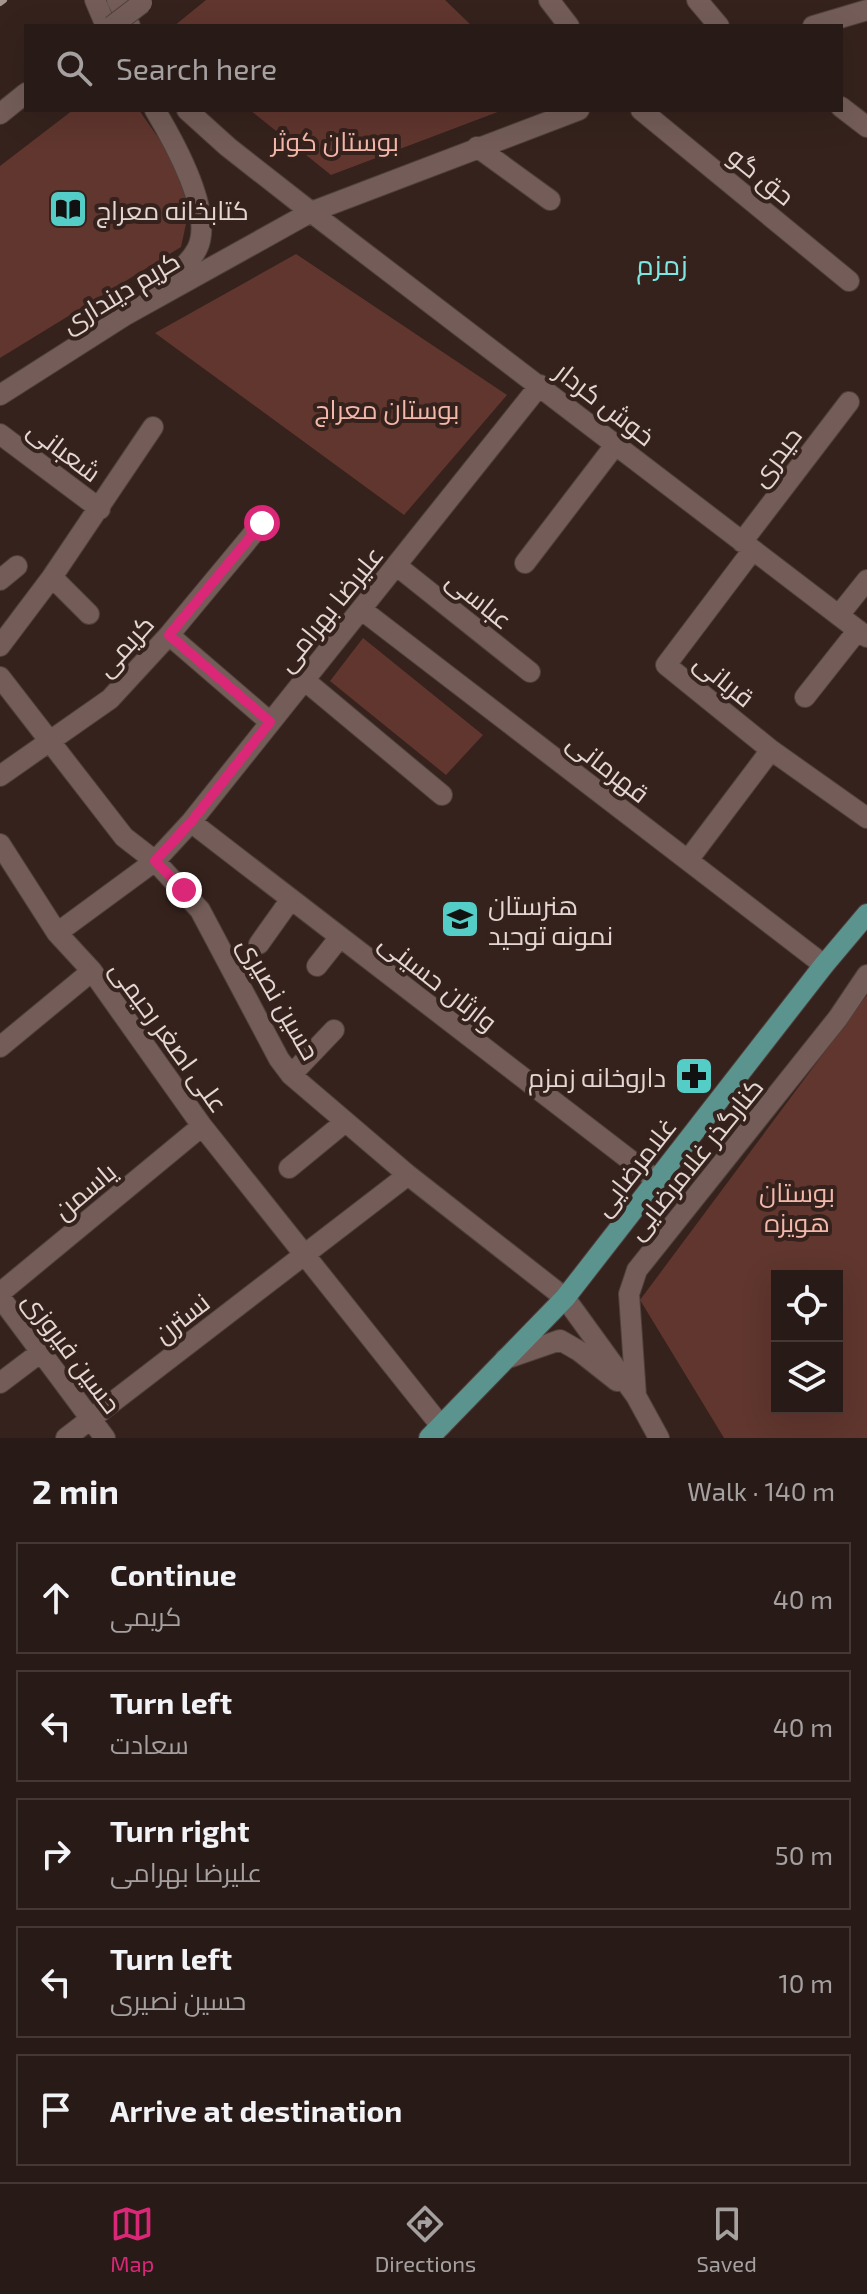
<!DOCTYPE html>
<html lang="en">
<head>
<meta charset="utf-8">
<style>
	:root { --surface:#281a16; --page:#342723; --text:#f1f3f6; --muted:#a5a1a1; --line:#443835; --accent:#db2777 }
	body { margin:0; font-family:"Exo 2",Cairo,sans-serif; background:var(--page); color:var(--text) }
	.controls { position:absolute; right:24px; bottom:24px; display:grid; overflow:hidden; border-radius:0px; box-shadow:0 8px 32px #0002 }
	.controls button { width:72px; height:72px; display:grid; place-items:center; padding:0; border:0; border-bottom:2px solid var(--line); background:var(--surface); color:var(--text); font:40px sans-serif }
	.stop { position:absolute; width:24px; height:24px; margin:-18px; border:6px solid #db2777; border-radius:50%; background:#fff }
	.stop.end { background:#db2777; border-color:#fff; box-shadow:0 2px 8px #0008 }
	.list { margin:0; padding:0; list-style:none }
	h2 { display:flex; justify-content:space-between; align-items:center; height:104px; margin:0; padding:0 32px; font-size:34px }
	h2 small { font-size:26px; font-weight:400; color:var(--muted) }
	.list li { display:grid; grid-template-columns:52px 1fr auto; gap:24px; align-items:center; box-sizing:border-box; height:112px; margin:0 16px 16px; padding:0 16px; border:2px solid var(--line); border-radius:0px }
	.list b { display:block; font-size:30px; white-space:nowrap }
	.list p { margin:0; font-size:26px; white-space:nowrap; color:var(--muted) }
	.list em { font-size:26px; font-style:normal; color:var(--muted) }
	.icon { flex:none; width:44px; height:44px; fill:none; stroke:currentColor; stroke-width:2; stroke-linecap:round; stroke-linejoin:round }
	.map { position:relative; flex:none; width:867px; height:1438px; overflow:hidden }
	.search { position:absolute; background:var(--surface); box-shadow:0 8px 32px #0002; left:24px; right:24px; top:24px; height:88px; display:flex; align-items:center; gap:20px; box-sizing:border-box; padding:0 28px; border-radius:0px; color:var(--muted); font-size:30px }
	.sheet { height:744px; background:var(--surface) }
	nav { display:flex; justify-content:space-around; align-items:center; box-sizing:border-box; height:112px; border-top:2px solid var(--line); background:var(--surface); font-size:22px; color:var(--muted) }
	nav a { display:grid; justify-items:center; gap:4px }
	nav .on { color:var(--accent) }
	.map>svg:first-child { display:block }
</style>
</head>
<body>
<div class="map">
<svg width="867" height="1438" viewBox="0 0 867 1438">
	<rect width="100%" height="100%" fill="#35221d"/>
	<path fill="#60362e" fill-rule="evenodd" d="M206 0H445L472 26H174Z
		M73 110H139L173 159 189 210 181 247 0 358V166Z
		M250 110H503L331 175Z
		M296 254 507 395 404 515 155 333Z
		M363 638 483 735 446 775 330 681Z
		M867 995V1438H724L640 1300ZM777 1276H837V1408H777Z"/>
	<g fill="none" stroke-linecap="round" stroke-linejoin="round">
		<g stroke="#50403c" stroke-width="22">
			<path id="minor" d="M95 0 106 26
				M117 0 130 26
				M549 0 569 26
				M697 0 719 26
				M813 26 867 10
				M841 107 867 127
				M155 110C173 140 215 214 197 249 189 265 171 276 157 288
				M187 110 228 147 311 212 867 637
				M641 110 849 281
				M0 114 26 93
				M477 147 550 200
				M0 395 124 316 311 212 579 110
				M0 434 100 509
				M742 542 849 402
				M752 551 666 665 771 750 867 818
				M525 563 616 444
				M397 566 530 672
				M52 577 89 614
				M0 580 17 566
				M362 610 824 965
				M839 615 867 580
				M169 635 270 722
				M0 646 52 577 153 427
				M0 677 124 837 155 861 200 910 279 1059 291 1075 408 1175 565 1298 636 1396 659 1438
				M303 679 442 795
				M805 697 858 630
				M0 776 110 699 169 635 262 523
				M191 822 656 1180
				M0 844 57 933 92 971 202 1126 441 1426
				M688 860 771 750
				M57 933 155 861 191 822 540 385
				M259 944 291 899
				M317 966 340 937
				M0 1047 92 971
				M291 1075 334 1030
				M289 1168 345 1122
				M0 1293 202 1126
				M0 1297 105 1438
				M505 1359 560 1340 579 1351 617 1381
				M0 1383 41 1352
				M636 1396 629 1294 637 1270 838 1018 867 975
				M66 1438 408 1175"/>
		</g>
		<g stroke="#50403c" stroke-width="22">
			<path id="major" d="M429 1438 565 1298 824 965 867 914"/>
		</g>
		<use href="#minor" stroke="#745d58" stroke-width="20"/>
		<use href="#major" stroke="#5b948e" stroke-width="20"/>
		<path stroke="#a49591" stroke-width="6" d="M0 3 4 0"/>
		<g stroke="#50403c" stroke-width="22" stroke-linecap="butt">
			<path id="minor-bridge" d="M112 26 142 3"/>
		</g>
		<use href="#minor-bridge" stroke="#745d58" stroke-width="20"/>
	</g>
	<g fill="none" stroke-linecap="round" stroke-linejoin="round">
		<path stroke="#db2777" stroke-width="10" d="M184 890 155 861 191 822 270 722 169 635 262 523"/>
	</g>
	<defs>
		<g id="library-square" transform="scale(2)"><rect x="-9" y="-9" width="18" height="18" rx="4" fill="#54cdc7" stroke="#35221d"/><path d="M-6-4Q-3-5.5-.7-3.5V5Q-3 3-6 4ZM6-4Q3-5.5 .7-3.5V5Q3 3 6 4Z" fill="#111"/></g>
		<g id="school-square" transform="scale(2)"><rect x="-9" y="-9" width="18" height="18" rx="4" fill="#54cdc7" stroke="#35221d"/><path d="M0-5L7-2L0 1L-7-2ZM-4 1L0 2.5L4 1V4Q0 6-4 4Z" fill="#111"/></g>
		<g id="pharmacy-square" transform="scale(2)"><rect x="-9" y="-9" width="18" height="18" rx="4" fill="#54cdc7" stroke="#35221d"/><path d="M-2-6h4v4h4v4h-4v4h-4v-4h-4v-4h4Z" fill="#111"/></g>
	</defs>
	<g fill-rule="evenodd">
		<use href="#library-square" x="68" y="209"/>
		<use href="#school-square" x="460" y="919"/>
		<use href="#pharmacy-square" x="694" y="1076"/>
	</g>
	<g text-anchor="middle" dominant-baseline="central" stroke-width="8" stroke-linejoin="round" paint-order="stroke">
		<g font-size="26" fill="#f4b8ab" stroke="#35221d">
			<text x="335" y="140">بوستان کوثر</text>
			<text x="387" y="408">بوستان معراج</text>
			<text x="797" y="1191">بوستان<tspan x="797" dy="30">هویزه</tspan></text>
		</g>
		<g font-size="26" fill="#e4d7d3" stroke="#35221d">
			<text transform="translate(762 175) rotate(39)">حق گو</text>
			<text transform="translate(120 291) rotate(-31)">کریم دینداری</text>
			<text transform="translate(606 403) rotate(38)">خوش کردار</text>
			<text transform="translate(65 450) rotate(37)">شعبانی</text>
			<text transform="translate(775 456) rotate(-53)">حیدری</text>
			<text transform="translate(480 599) rotate(39)">عباسی</text>
			<text transform="translate(329 608) rotate(-51)">علیرضا بهرامی</text>
			<text transform="translate(124 645) rotate(-48)">کریمی</text>
			<text transform="translate(725 679) rotate(39)">قربانی</text>
			<text transform="translate(609 767) rotate(38)">قهرمانی</text>
			<text transform="translate(439 981) rotate(38)">وارثان حسینی</text>
			<text transform="translate(280 998) rotate(60)">حسین نصیری</text>
			<text transform="translate(170 1036) rotate(54)">علی اصغر رحیمی</text>
			<text transform="translate(694 1158) rotate(-51)">کنارگذر غلامرضایی</text>
			<text transform="translate(634 1166) rotate(-52)">غلامرضایی</text>
			<text transform="translate(84 1190) rotate(-40)">یاسمن</text>
			<text transform="translate(181 1317) rotate(-38)">نسترن</text>
			<text transform="translate(73 1352) rotate(53)">حسین فیروزی</text>
		</g>
		<g font-size="26" fill="#e4d7d3" stroke="#35221d" text-anchor="start">
			<text x="96" y="209">کتابخانه معراج</text>
			<text x="488" y="904">هنرستان<tspan x="488" dy="30">نمونه توحید</tspan></text>
			<text x="666" y="1076" text-anchor="end">داروخانه زمزم</text>
		</g>
		<g font-size="28" fill="#7ce7e0" stroke="#35221d">
			<text x="662" y="264">زمزم</text>
		</g>
	</g>
</svg>
<div class="controls">
<button><svg class="icon" aria-label="locate" viewBox="0 0 24 24"><circle cx="12" cy="12" r="6"/><path d="M12 2v4M12 18v4M2 12h4M18 12h4"/></svg></button>
<button><svg class="icon" aria-label="layers" viewBox="0 0 24 24"><path d="M12 4l9 5-9 5-9-5zM3 14l9 5 9-5"/></svg></button>
</div>
<div class="stop" style="left:262px;top:523px"></div>
<div class="stop end" style="left:184px;top:890px"></div>
<div class="search"><svg class="icon" aria-label="search" viewBox="0 0 24 24"><circle cx="10" cy="10" r="6"/><path d="M15 15l6 6"/></svg>Search here</div>
</div>
<section class="sheet">
<h2>2 min<small>Walk · 140 m</small></h2>
<ul class="list">
<li><svg class="icon" aria-label="ahead" viewBox="0 0 24 24"><path d="M12 20V5M6 11l6-6 6 6"/></svg><div><b>Continue</b><p>کریمی</p></div><em>40 m</em></li>
<li><svg class="icon" aria-label="left" viewBox="0 0 24 24"><path d="M17 20v-9H6M10 6l-5 5 5 5"/></svg><div><b>Turn left</b><p>سعادت</p></div><em>40 m</em></li>
<li><svg class="icon" aria-label="right" viewBox="0 0 24 24"><path d="M7 20v-9h11M14 6l5 5-5 5"/></svg><div><b>Turn right</b><p>علیرضا بهرامی</p></div><em>50 m</em></li>
<li><svg class="icon" aria-label="left" viewBox="0 0 24 24"><path d="M17 20v-9H6M10 6l-5 5 5 5"/></svg><div><b>Turn left</b><p>حسین نصیری</p></div><em>10 m</em></li>
<li><svg class="icon" aria-label="arrive" viewBox="0 0 24 24"><path d="M6 21V4h12l-3 4 3 4H6"/></svg><div><b>Arrive at destination</b></div></li>
</ul>
</section>
<nav>
<a class="on"><svg class="icon" aria-label="map" viewBox="0 0 24 24"><path d="M3 6l6-2 6 2 6-2v14l-6 2-6-2-6 2zM9 4v14M15 6v14"/></svg>Map</a>
<a><svg class="icon" aria-label="directions" viewBox="0 0 24 24"><path d="M12 3l9 9-9 9-9-9zM9 14v-3h6M13 9l2 2-2 2"/></svg>Directions</a>
<a><svg class="icon" aria-label="saved" viewBox="0 0 24 24"><path d="M7 4h10v16l-5-4-5 4z"/></svg>Saved</a>
</nav>
</body>
</html>
